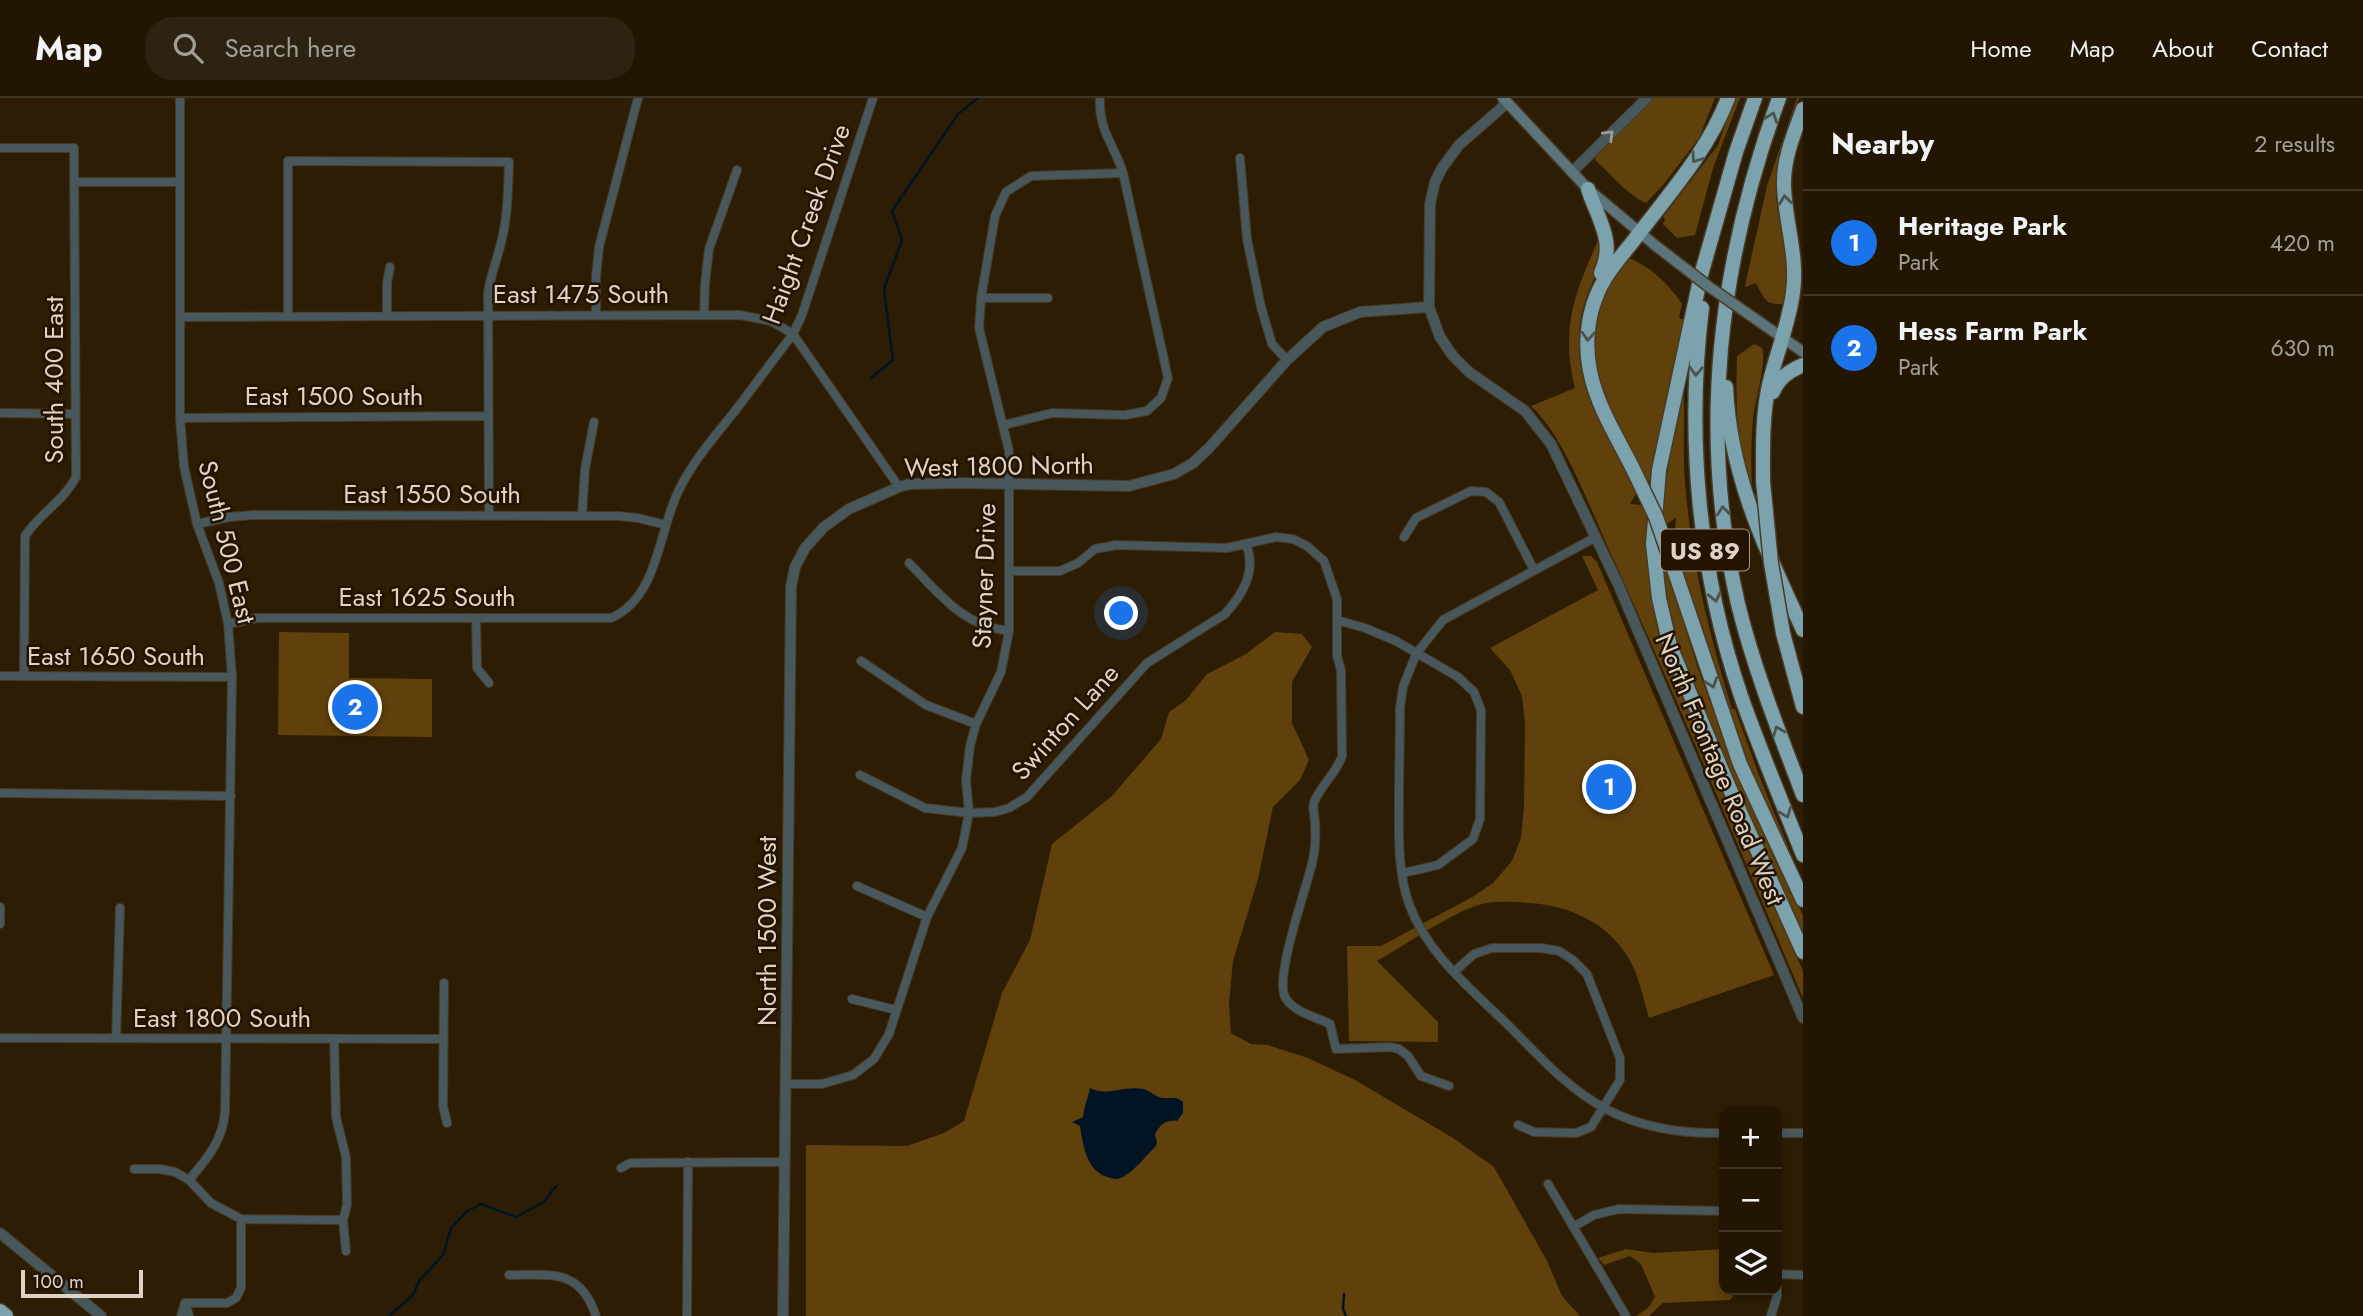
<!DOCTYPE html>
<html lang="en">
<head>
<meta charset="utf-8">
<style>
	:root { --surface:#221603; --page:#2e2312; --text:#f1f3f6; --muted:#a29f9a; --line:#3f3525; --accent:#1a73e8 }
	body { margin:0; font-family:Jost,sans-serif; background:var(--page); color:var(--text) }
	.controls { position:absolute; right:21px; bottom:21px; display:grid; overflow:hidden; border-radius:14px; box-shadow:0 4px 10px #0003 }
	.controls button { width:63px; height:63px; display:grid; place-items:center; padding:0; border:0; border-bottom:2px solid var(--line); background:var(--surface); color:var(--text); font:35px sans-serif }
	.scale { position:absolute; left:21px; bottom:18px; width:122px; box-sizing:border-box; padding-left:7px; border:4px solid #ded3c5; border-top:0; font-size:19px; line-height:24px; white-space:nowrap; color:#ded3c5; -webkit-text-stroke:5px #231300; paint-order:stroke }
	.you { position:absolute; left:1122px; top:516px; width:24px; height:24px; margin:-18px; border:5px solid #fff; border-radius:50%; background:#1a73e8; box-shadow:0 0 0 10px #1a73e833 }
	.badge { display:grid; place-items:center; width:46px; height:46px; border-radius:50%; background:var(--accent); color:#fff; font-size:23px; font-weight:700 }
	.pin { position:absolute; translate:-50% -50%; border:4px solid #fff; box-shadow:0 2px 7px #0006 }
	.list { margin:0; padding:0; list-style:none }
	h2 { display:flex; justify-content:space-between; align-items:center; height:91px; margin:0; padding:0 28px; font-size:30px }
	h2 small { font-size:23px; font-weight:400; color:var(--muted) }
	.list li { display:grid; grid-template-columns:46px 1fr auto; gap:21px; align-items:center; box-sizing:border-box; height:105px; padding:0 28px; border-top:2px solid var(--line) }
	.list b { display:block; font-size:26px; white-space:nowrap }
	.list p { margin:0; font-size:23px; white-space:nowrap; color:var(--muted) }
	.list em { font-size:23px; font-style:normal; color:var(--muted) }
	.icon { flex:none; width:38px; height:38px; fill:none; stroke:currentColor; stroke-width:2; stroke-linecap:round; stroke-linejoin:round }
	.map { position:relative; flex:none; width:1803px; height:1218px; overflow:hidden }
	header { display:flex; align-items:center; gap:42px; box-sizing:border-box; height:98px; padding:0 35px; background:var(--surface); border-bottom:2px solid var(--line) }
	header strong { font-size:33px }
	nav { display:flex; gap:38px; margin-inline-start:auto; font-size:24px }
	.search { width:490px; height:63px; background:var(--page); display:flex; align-items:center; gap:18px; box-sizing:border-box; padding:0 24px; border-radius:28px; color:var(--muted); font-size:26px }
	main { display:flex }
	aside { flex:1; background:var(--surface) }
	.map>svg:first-child { display:block }
</style>
</head>
<body>
<header>
<strong>Map</strong>
<div class="search"><svg class="icon" aria-label="search" viewBox="0 0 24 24"><circle cx="10" cy="10" r="6"/><path d="M15 15l6 6"/></svg>Search here</div>
<nav><a>Home</a><a>Map</a><a>About</a><a>Contact</a></nav>
</header>
<main>
<div class="map">
<svg width="1803" height="1218" viewBox="0 0 1803 1218">
	<rect width="100%" height="100%" fill="#2d1d04"/>
	<path fill="#61410b" d="M1651 0H1715L1699 40 1664 86 1646 105C1626 96 1611 76 1595 62L1597 55Z
		M1735 0H1740L1713 70 1695 137 1677 140 1663 126 1665 121 1663 119 1718 47Z
		M1797 0H1799C1789 28 1775 59 1776 89 1776 127 1793 165 1783 203L1782 206C1765 207 1764 200 1756 185L1746 189 1745 188 1767 88Z
		M1599 140C1608 162 1589 186 1584 207 1580 219 1579 232 1579 245 1578 299 1614 347 1637 394L1630 406 1643 407 1647 420V446L1652 498 1665 553 1702 644 1803 873V900C1740 752 1678 603 1611 456 1591 413 1565 339 1531 308L1575 290C1560 229 1575 195 1599 140Z
		M1626 159C1649 167 1668 185 1682 206L1679 220 1684 222 1681 242 1651 383H1647C1615 328 1575 261 1604 196 1609 183 1619 171 1626 159Z
		M1754 246 1762 250C1767 263 1755 303 1753 321 1751 345 1751 369 1752 393 1735 367 1736 291 1737 258Z
		M1683 287C1686 320 1682 352 1685 384 1691 463 1709 536 1732 611H1735L1760 680 1798 773 1793 775 1745 666 1674 449 1676 420 1665 427 1660 416Z
		M1661 457H1663L1697 568 1739 680 1777 766 1803 817V843L1760 746 1677 548 1664 487Z
		M1582 458H1591L1597 464 1774 877 1649 920C1643 899 1639 877 1628 859 1607 824 1567 807 1529 805 1512 804 1491 802 1475 808 1443 820 1407 846 1377 863L1438 924V944L1349 943 1347 848H1381L1474 798 1493 785 1512 763 1521 740 1524 709 1525 625 1522 598 1510 572 1490 550 1598 492Z
		M279 534 349 535V580L432 581V639L278 637Z
		M1275 534 1302 536 1312 549 1292 584V625L1309 662 1300 682 1273 709 1258 781 1233 863 1229 905 1231 935 1251 946 1268 947 1308 960 1355 982 1453 1040 1494 1069 1547 1163 1562 1198 1580 1218H806V1047L907 1048 944 1035 964 1023 1002 895 1030 842 1052 746 1112 698 1161 641 1169 614 1186 602 1207 576 1246 556Z
		M1626 1151 1653 1155 1724 1151V1192H1737L1730 1202 1663 1205 1649 1218H1636L1648 1210 1655 1199 1641 1166 1630 1158 1604 1167 1598 1160Z"/>
	<path fill="#001424" d="M1090 990C1106 999 1124 987 1144 991 1150 993 1158 1000 1163 1000 1173 1001 1174 997 1183 1004V1015L1177 1023C1165 1022 1161 1026 1155 1036L1157 1044 1156 1048C1146 1058 1135 1072 1123 1079 1118 1082 1113 1081 1107 1079 1086 1072 1083 1047 1080 1028L1072 1024 1083 1019C1084 1008 1088 1000 1090 990Z"/>
	<g fill="none" stroke-linecap="round" stroke-linejoin="round">
		<path stroke="#001424" stroke-width="2.5" d="M871 280 893 262 884 191 902 142 892 113 958 16 978 0
			M1344 1196 1343 1211 1346 1218
			M389 1218 413 1197 419 1183 443 1157 451 1130 467 1113 481 1106 516 1119 544 1104 556 1088"/>
		<g stroke="#493a23" stroke-width="10">
			<path id="minor" d="M180 0V320L184 369 197 426 219 485 228 526 232 579 225 1014C223 1042 207 1061 189 1082
				M0 50H74L76 379C63 404 41 414 25 438L24 578
				M1240 60 1247 141 1261 209 1272 246 1287 262
				M75 84H180
				M981 200H1048
				M596 217V179L599 149 638 0
				M704 217 705 186 709 151 737 72
				M288 218V63L509 64C508 89 508 116 502 141 498 159 491 176 488 194L489 417
				M387 218V185L390 169
				M180 219 740 217 771 223 793 236 899 389
				M0 315 75 316
				M180 320 489 318
				M1004 327 1052 315 1125 317 1147 313 1161 300 1168 280 1123 75C1114 46 1098 32 1100 0
				M582 418 585 371 594 324
				M197 426 229 419 253 417 618 418 638 420 666 427
				M1404 439 1416 420 1471 393 1486 394 1499 404 1534 472
				M1596 439 1443 522 1416 556 1403 589 1400 610C1400 640 1399 670 1399 700 1399 735 1397 772 1409 806 1427 856 1472 892 1509 928 1539 958 1568 991 1606 1011 1642 1030 1683 1036 1724 1035
				M909 465C941 497 961 527 1009 533
				M1009 473H1060L1078 465 1095 451 1116 447 1227 450 1276 439 1293 441 1307 448 1324 463 1337 501V558L1341 572 1342 658C1336 676 1321 687 1314 704 1312 711 1315 718 1315 725 1316 741 1315 758 1310 773 1304 797 1275 879 1285 899 1293 914 1316 919 1330 926L1336 951 1390 949 1399 951 1408 958 1421 978 1449 988
				M476 520 477 570 489 585
				M1337 522 1365 530 1396 543 1458 579 1474 594 1481 612 1480 721 1473 741 1438 767 1403 775
				M228 526 257 520H611C659 499 658 433 679 392 693 363 715 338 735 313 754 288 773 262 793 236L802 217 873 0
				M861 563 926 607 976 626
				M0 578 232 579
				M860 677 925 710 969 715 995 714 1009 710 1027 699 1147 565 1225 516C1243 496 1257 473 1246 446
				M0 695 231 698
				M857 788 927 819
				M0 826V809
				M1454 874 1474 856 1492 850H1541L1559 853 1573 862 1587 876 1620 960V982L1591 1029 1576 1035 1534 1034 1518 1027
				M444 885 443 1008 447 1025
				M852 901 896 912
				M0 940 444 941
				M116 940 120 810
				M334 941 336 1019 346 1059 347 1107 343 1122 346 1153
				M787 986H822L853 977 874 961 889 936 927 819 962 750 969 715 966 682 970 648 976 626 1001 574 1009 533V353L979 230 981 200 995 118 1006 94 1031 78 1123 75
				M1777 1035H1803
				M621 1070 630 1065 783 1064
				M134 1071H160L175 1074 189 1082 211 1105 241 1121 343 1122
				M1548 1086 1626 1218
				M1573 1129 1594 1117 1619 1111 1724 1113
				M1777 1176 1803 1177
				M509 1177C551 1177 580 1170 596 1218
				M185 1205H227L236 1200 241 1190V1121
				M185 1205 189 1218
				M181 1218 185 1205
				M687 1218 688 1064
				M1771 1218 1777 1198V1142"/>
		</g>
		<g stroke="#493a23" stroke-width="12">
			<path id="tertiary" d="M1507 5 1459 47 1442 70 1435 84 1430 106 1429 209 1440 239 1453 258 1469 274 1525 313 1551 346 1618 486 1803 920
				M1572 74 1647 0
				M0 1135 101 1218
				M783 1218 791 489 795 469 805 450 824 429 849 411 899 389 910 386 962 385 1129 388 1174 376 1193 365 1209 350 1287 262 1323 229 1360 214 1429 209"/>
		</g>
		<g stroke="#493a23" stroke-width="13">
			<path id="secondary" d="M1503 0 1588 91 1656 148
				M1767 229 1803 254"/>
		</g>
		<g stroke="#493a23" stroke-width="17">
			<path id="motorway" d="M1755 0 1736 54 1701 177 1659 372 1653 446 1659 500 1670 548 1728 687 1803 854
				M1779 0C1719 165 1698 333 1738 506 1754 571 1779 634 1803 697
				M1588 91C1598 122 1616 143 1601 175
				M1702 210C1686 340 1699 475 1741 598 1760 652 1782 704 1803 757
				M1726 289C1730 380 1766 451 1803 532
				M1773 294C1779 280 1789 273 1803 267
				M1635 375C1619 342 1597 309 1590 273 1585 249 1587 221 1596 199 1604 177 1620 160 1634 142 1668 97 1708 53 1728 0
				M1763 383C1763 351 1762 318 1769 287 1776 256 1789 226 1793 194 1798 158 1785 124 1784 88 1783 61 1794 36 1803 11
				M1675 474 1740 666 1803 802
				M1783 535 1803 609
				M0 1213 6 1218"/>
		</g>
		<use href="#minor" stroke="#47575b" stroke-width="8"/>
		<use href="#tertiary" stroke="#47575b" stroke-width="10"/>
		<use href="#secondary" stroke="#5c757c" stroke-width="10"/>
		<use href="#motorway" stroke="#7ba2ad" stroke-width="14"/>
		<g stroke="#493a23" stroke-width="13" stroke-linecap="butt">
			<path id="secondary-bridge" d="M1656 148 1708 188 1767 229"/>
		</g>
		<g stroke="#493a23" stroke-width="17" stroke-linecap="butt">
			<path id="motorway-bridge" d="M1635 375 1656 419 1675 474
				M1763 383 1771 465 1783 535"/>
		</g>
		<use href="#secondary-bridge" stroke="#5c757c" stroke-width="10"/>
		<use href="#motorway-bridge" stroke="#7ba2ad" stroke-width="14"/>
	</g>
	<defs><path id="oneway-chevron" d="M-2-3.5L2.5 0L-2 3.5" fill="none" stroke-width="1.6" stroke-linecap="round" stroke-linejoin="round" transform="scale(1.75)"/></defs>
	<g stroke="#4b534e">
		<use href="#oneway-chevron" transform="translate(1772 19) rotate(-70)"/>
		<use href="#oneway-chevron" transform="translate(1696 60) rotate(124)"/>
		<use href="#oneway-chevron" transform="translate(1785 102) rotate(-97)"/>
		<use href="#oneway-chevron" transform="translate(1588 238) rotate(93)"/>
		<use href="#oneway-chevron" transform="translate(1696 273) rotate(92)"/>
		<use href="#oneway-chevron" transform="translate(1723 413) rotate(-96)"/>
		<use href="#oneway-chevron" transform="translate(1715 499) rotate(78)"/>
		<use href="#oneway-chevron" transform="translate(1712 585) rotate(71)"/>
		<use href="#oneway-chevron" transform="translate(1778 633) rotate(-111)"/>
		<use href="#oneway-chevron" transform="translate(1786 715) rotate(69)"/>
	</g>
	<use stroke="#9a9b95" href="#oneway-chevron" transform="translate(1609 37) rotate(-45)"/>
	<g text-anchor="middle" dominant-baseline="central" stroke-width="5" stroke-linejoin="round" paint-order="stroke">
		<rect fill="#231300" stroke="#a6998a" stroke-width="2" x="1661" y="431.5" width="88" height="41" rx="5"/>
		<g font-size="24" font-weight="bold" fill="#ded3c5">
			<text x="1705" y="452">US 89</text>
		</g>
		<g font-size="26" fill="#ded3c5" stroke="#231300">
			<text transform="translate(806 126) rotate(-70)">Haight Creek Drive</text>
			<text x="581" y="196">East 1475 South</text>
			<text transform="translate(54 282) rotate(-90)">South 400 East</text>
			<text x="334" y="298">East 1500 South</text>
			<text transform="translate(999 368) rotate(-1)">West 1800 North</text>
			<text x="432" y="396">East 1550 South</text>
			<text transform="translate(227 444) rotate(76)">South 500 East</text>
			<text transform="translate(984 478) rotate(-88)">Stayner Drive</text>
			<text x="427" y="499">East 1625 South</text>
			<text x="116" y="558">East 1650 South</text>
			<text transform="translate(1065 624) rotate(-48)">Swinton Lane</text>
			<text transform="translate(1720 671) rotate(67)">North Frontage Road West</text>
			<text transform="translate(767 833) rotate(-90)">North 1500 West</text>
			<text x="222" y="920">East 1800 South</text>
		</g>
	</g>
</svg>
<div class="controls">
<button>+</button>
<button>−</button>
<button><svg class="icon" aria-label="layers" viewBox="0 0 24 24"><path d="M12 4l9 5-9 5-9-5zM3 14l9 5 9-5"/></svg></button>
</div>
<div class="scale">100 m</div>
<div class="you"></div>
<div class="pin badge" style="left:1609px;top:689px">1</div>
<div class="pin badge" style="left:355px;top:609px">2</div>
</div>
<aside>
<h2>Nearby<small>2 results</small></h2>
<ul class="list">
<li><span class="badge">1</span><div><b>Heritage Park</b><p>Park</p></div><em>420 m</em></li>
<li><span class="badge">2</span><div><b>Hess Farm Park</b><p>Park</p></div><em>630 m</em></li>
</ul>
</aside>
</main>
</body>
</html>
